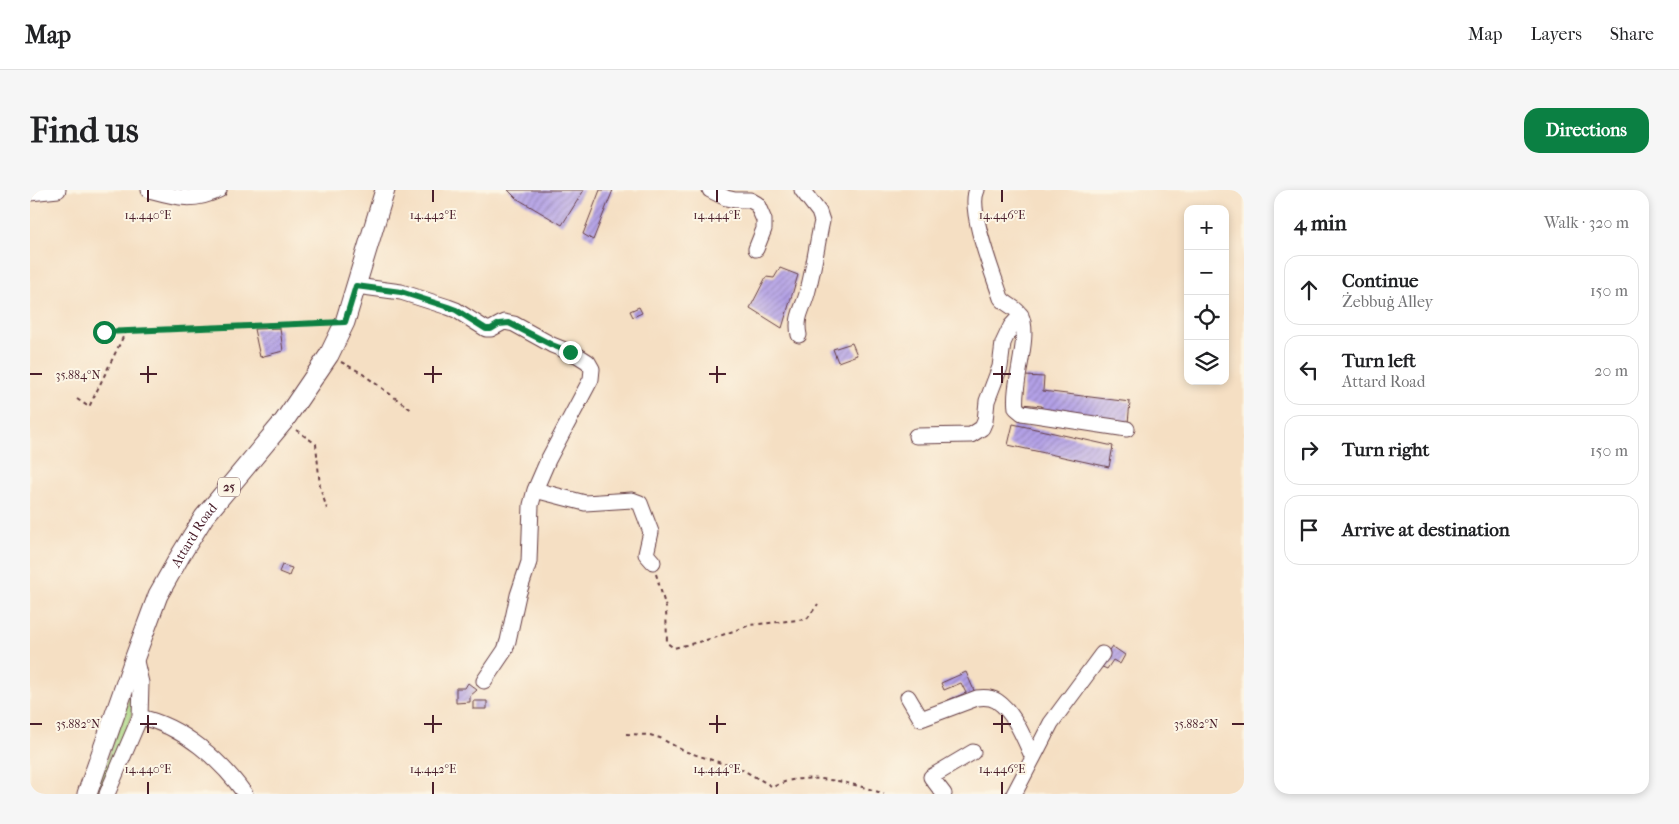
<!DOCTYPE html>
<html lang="en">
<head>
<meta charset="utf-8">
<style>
	:root { --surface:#fff; --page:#f6f6f6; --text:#202124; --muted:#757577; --line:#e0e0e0; --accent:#0b8043 }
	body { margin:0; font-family:"IM FELL French Canon",serif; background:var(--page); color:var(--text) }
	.controls { position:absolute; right:15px; top:15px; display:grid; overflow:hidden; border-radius:10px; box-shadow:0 2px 8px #0003 }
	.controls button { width:45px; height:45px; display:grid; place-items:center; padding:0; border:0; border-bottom:1px solid var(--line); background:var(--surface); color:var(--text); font:25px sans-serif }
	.stop { position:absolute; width:15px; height:15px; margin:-11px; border:4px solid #0b8043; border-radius:50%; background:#fff }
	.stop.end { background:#0b8043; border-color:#fff; box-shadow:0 1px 5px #0008 }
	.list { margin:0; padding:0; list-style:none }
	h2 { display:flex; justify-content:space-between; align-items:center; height:65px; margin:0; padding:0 20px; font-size:21px }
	h2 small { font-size:16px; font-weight:400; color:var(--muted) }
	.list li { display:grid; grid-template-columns:32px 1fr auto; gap:15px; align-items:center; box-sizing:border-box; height:70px; margin:0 10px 10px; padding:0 10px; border:1px solid var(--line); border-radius:15px }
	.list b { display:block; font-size:19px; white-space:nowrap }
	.list p { margin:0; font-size:16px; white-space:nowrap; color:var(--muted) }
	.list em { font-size:16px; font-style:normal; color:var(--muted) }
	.icon { flex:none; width:28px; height:28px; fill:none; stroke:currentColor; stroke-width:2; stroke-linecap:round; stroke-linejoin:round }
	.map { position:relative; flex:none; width:1214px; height:604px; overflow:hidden; border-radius:15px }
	header { display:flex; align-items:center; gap:30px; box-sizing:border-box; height:70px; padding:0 25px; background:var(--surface); border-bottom:1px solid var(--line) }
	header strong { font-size:24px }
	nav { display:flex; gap:28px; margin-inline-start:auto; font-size:18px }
	.intro { display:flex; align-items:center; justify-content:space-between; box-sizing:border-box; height:120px; padding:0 30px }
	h1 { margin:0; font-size:35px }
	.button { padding:12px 22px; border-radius:15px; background:var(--accent); color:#fff; font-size:18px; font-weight:700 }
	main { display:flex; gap:30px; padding:0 30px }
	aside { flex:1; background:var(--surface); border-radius:15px; box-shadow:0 2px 8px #0003 }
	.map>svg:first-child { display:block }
</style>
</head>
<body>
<header>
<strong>Map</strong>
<nav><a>Map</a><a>Layers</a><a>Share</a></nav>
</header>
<div class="intro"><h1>Find us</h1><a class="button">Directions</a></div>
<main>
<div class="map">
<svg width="1214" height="604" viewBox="0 0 1214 604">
	<defs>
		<pattern id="building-hatch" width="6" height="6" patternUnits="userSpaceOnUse" patternTransform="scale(1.25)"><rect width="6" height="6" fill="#b2a0e6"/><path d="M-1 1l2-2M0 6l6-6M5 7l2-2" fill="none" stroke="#9382bb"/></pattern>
	</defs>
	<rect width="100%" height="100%" fill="#fcf5e5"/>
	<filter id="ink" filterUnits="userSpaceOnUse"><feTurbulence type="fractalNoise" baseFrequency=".02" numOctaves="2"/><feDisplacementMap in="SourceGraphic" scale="10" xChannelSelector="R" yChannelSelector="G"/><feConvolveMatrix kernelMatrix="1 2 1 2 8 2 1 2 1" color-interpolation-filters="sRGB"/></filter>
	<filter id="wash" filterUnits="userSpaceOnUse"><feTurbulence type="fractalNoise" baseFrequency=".0096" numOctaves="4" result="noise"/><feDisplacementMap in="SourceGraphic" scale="20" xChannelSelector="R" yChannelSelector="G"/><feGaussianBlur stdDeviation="1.12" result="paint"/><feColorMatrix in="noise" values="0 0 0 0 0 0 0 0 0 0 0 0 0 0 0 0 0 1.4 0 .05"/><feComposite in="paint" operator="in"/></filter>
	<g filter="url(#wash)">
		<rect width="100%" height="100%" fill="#f5dfc3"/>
		<path fill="#a7d582" stroke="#787a56" d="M104 494H107C103 516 100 548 85 564L68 604H65Z"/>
		<g id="blocks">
			<path fill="url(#building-hatch)" d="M478 0H554L532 35 486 8Z
				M570 0H583L563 50 553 44Z
				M750 78 768 85 752 138 720 118 736 87 744 88Z
				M609 117 612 123 603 127 600 121Z
				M250 138 253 161 230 167 224 139Z
				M822 153 827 165 808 172 803 159Z
				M995 186 1014 187 1013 201 1100 212 1098 233 1011 222 1012 216 992 214Z
				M983 234 1083 256 1079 277 978 255Z
				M252 375 262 378 259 386 249 382Z
				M1082 456 1095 465 1090 474 1083 470 1077 479 1068 475Z
				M936 482 946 505 921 516 918 510 936 503 931 493 914 500 911 493Z
				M438 493 447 500 440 506V512L426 513V498H435Z
				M443 511H457V519H443Z"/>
		</g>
	</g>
	<g filter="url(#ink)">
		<use href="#blocks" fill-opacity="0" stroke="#643c42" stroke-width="1"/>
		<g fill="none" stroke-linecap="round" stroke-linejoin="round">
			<g stroke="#643c42" stroke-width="17">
				<path id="minor" d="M119 0C145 7 163 13 189 0
					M680 0 696 8 705 10H720L727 14 734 30V39L726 59
					M947 0C937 19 964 86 971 108 977 116 987 117 991 126 1001 146 982 195 986 218L992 223 1097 239
					M0 3 28 0
					M326 96 371 102 418 117 426 120 456 139H461L474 132 484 134 522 155 547 165 558 172 562 179 561 189 518 270 505 300 555 313 602 310 610 313 621 342 616 364 623 372
					M769 145C765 126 774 118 778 100 784 77 787 54 792 31L789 22 772 0
					M886 246 941 245 952 238 955 231 957 211 970 177 973 153 981 136 991 125
					M454 491 475 460 478 451 488 405 499 372 501 315 505 300
					M878 507 891 529 947 508C954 507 961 507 967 511 985 523 994 549 1003 568L984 604
					M110 527C152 536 191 570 215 604
					M1003 568 1021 533 1072 464
					M77 604 110 527 111 493 105 467
					M914 604 901 587 943 562"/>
			</g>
			<g stroke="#643c42" stroke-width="21">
				<g id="major">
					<path id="s1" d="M57 604 105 467 128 405 150 366 174 327 254 231 299 165 315 132 355 0"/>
				</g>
			</g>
			<path stroke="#643c42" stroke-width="2" stroke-dasharray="4 4" stroke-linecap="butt" d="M74 142 96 141
				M311 172 330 182 383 221
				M47 209 59 217 96 141 300 132
				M266 240 286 254 290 297 297 319
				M626 384 636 418 637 453 644 458 684 448 720 435 777 429 788 414
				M596 544 620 545 630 548 654 561 713 580 743 597C749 594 756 591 762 590 792 585 826 594 854 604"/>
			<use href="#minor" stroke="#fff" stroke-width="15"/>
			<use href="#major" stroke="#fff" stroke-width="19"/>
		</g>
	</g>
	<g fill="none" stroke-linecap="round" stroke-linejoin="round" filter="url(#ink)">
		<path stroke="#0b8043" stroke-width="6" d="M74 142 315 132 326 96 371 102 418 117 426 120 456 139H461L469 134 479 133 522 155 540 162"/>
	</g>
	<path fill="none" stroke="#4a1f2b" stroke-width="2" d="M118 0V12M403 0V12M687 0V12M972 0V12M118 176V193M403 176V193M687 176V193M972 176V193M0 184H12M110 184H127M394 184H412M679 184H696M963 184H981M118 525V543M403 525V543M687 525V543M972 525V543M0 534H12M110 534H127M394 534H412M679 534H696M963 534H981M1202 534H1214M118 592V604M403 592V604M687 592V604M972 592V604"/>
	<g text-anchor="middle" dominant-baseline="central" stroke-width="4" stroke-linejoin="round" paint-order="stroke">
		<rect fill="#fcf5e5" stroke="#7f5f63" stroke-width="1" x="188" y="287.5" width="22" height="19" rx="4"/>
		<g font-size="12" font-weight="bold" fill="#4a1f2b">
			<text x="199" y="297">25</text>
		</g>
		<g font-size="14" fill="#4a1f2b" stroke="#fcf5e5">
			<text stroke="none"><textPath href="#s1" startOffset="281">Attard Road</textPath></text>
		</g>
	</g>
	<g font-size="12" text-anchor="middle" fill="#4a1f2b" stroke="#fcf5e5" stroke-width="4" stroke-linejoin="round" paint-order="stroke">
		<text x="118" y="29">14.440°E</text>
		<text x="403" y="29">14.442°E</text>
		<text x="687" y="29">14.444°E</text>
		<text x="972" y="29">14.446°E</text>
		<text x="48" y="189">35.884°N</text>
		<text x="48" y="538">35.882°N</text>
		<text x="1166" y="538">35.882°N</text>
		<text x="118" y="583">14.440°E</text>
		<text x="403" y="583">14.442°E</text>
		<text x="687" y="583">14.444°E</text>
		<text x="972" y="583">14.446°E</text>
	</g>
</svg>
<div class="controls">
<button>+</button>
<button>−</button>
<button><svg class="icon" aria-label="locate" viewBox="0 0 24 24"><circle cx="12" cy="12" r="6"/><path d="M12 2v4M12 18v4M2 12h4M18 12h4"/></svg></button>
<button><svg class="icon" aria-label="layers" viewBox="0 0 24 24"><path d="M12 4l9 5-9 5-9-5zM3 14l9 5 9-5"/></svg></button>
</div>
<div class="stop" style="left:74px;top:142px"></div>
<div class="stop end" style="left:540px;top:162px"></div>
</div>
<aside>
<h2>4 min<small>Walk · 320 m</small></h2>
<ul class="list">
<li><svg class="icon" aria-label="ahead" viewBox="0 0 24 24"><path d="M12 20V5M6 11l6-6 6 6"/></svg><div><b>Continue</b><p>Żebbuġ Alley</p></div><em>150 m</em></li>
<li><svg class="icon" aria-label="left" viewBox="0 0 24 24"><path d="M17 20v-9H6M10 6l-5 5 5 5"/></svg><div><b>Turn left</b><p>Attard Road</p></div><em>20 m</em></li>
<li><svg class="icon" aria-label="right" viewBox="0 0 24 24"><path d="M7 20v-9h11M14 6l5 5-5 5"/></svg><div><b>Turn right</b></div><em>150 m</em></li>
<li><svg class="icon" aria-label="arrive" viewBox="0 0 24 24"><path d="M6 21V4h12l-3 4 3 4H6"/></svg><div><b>Arrive at destination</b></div></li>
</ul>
</aside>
</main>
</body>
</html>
